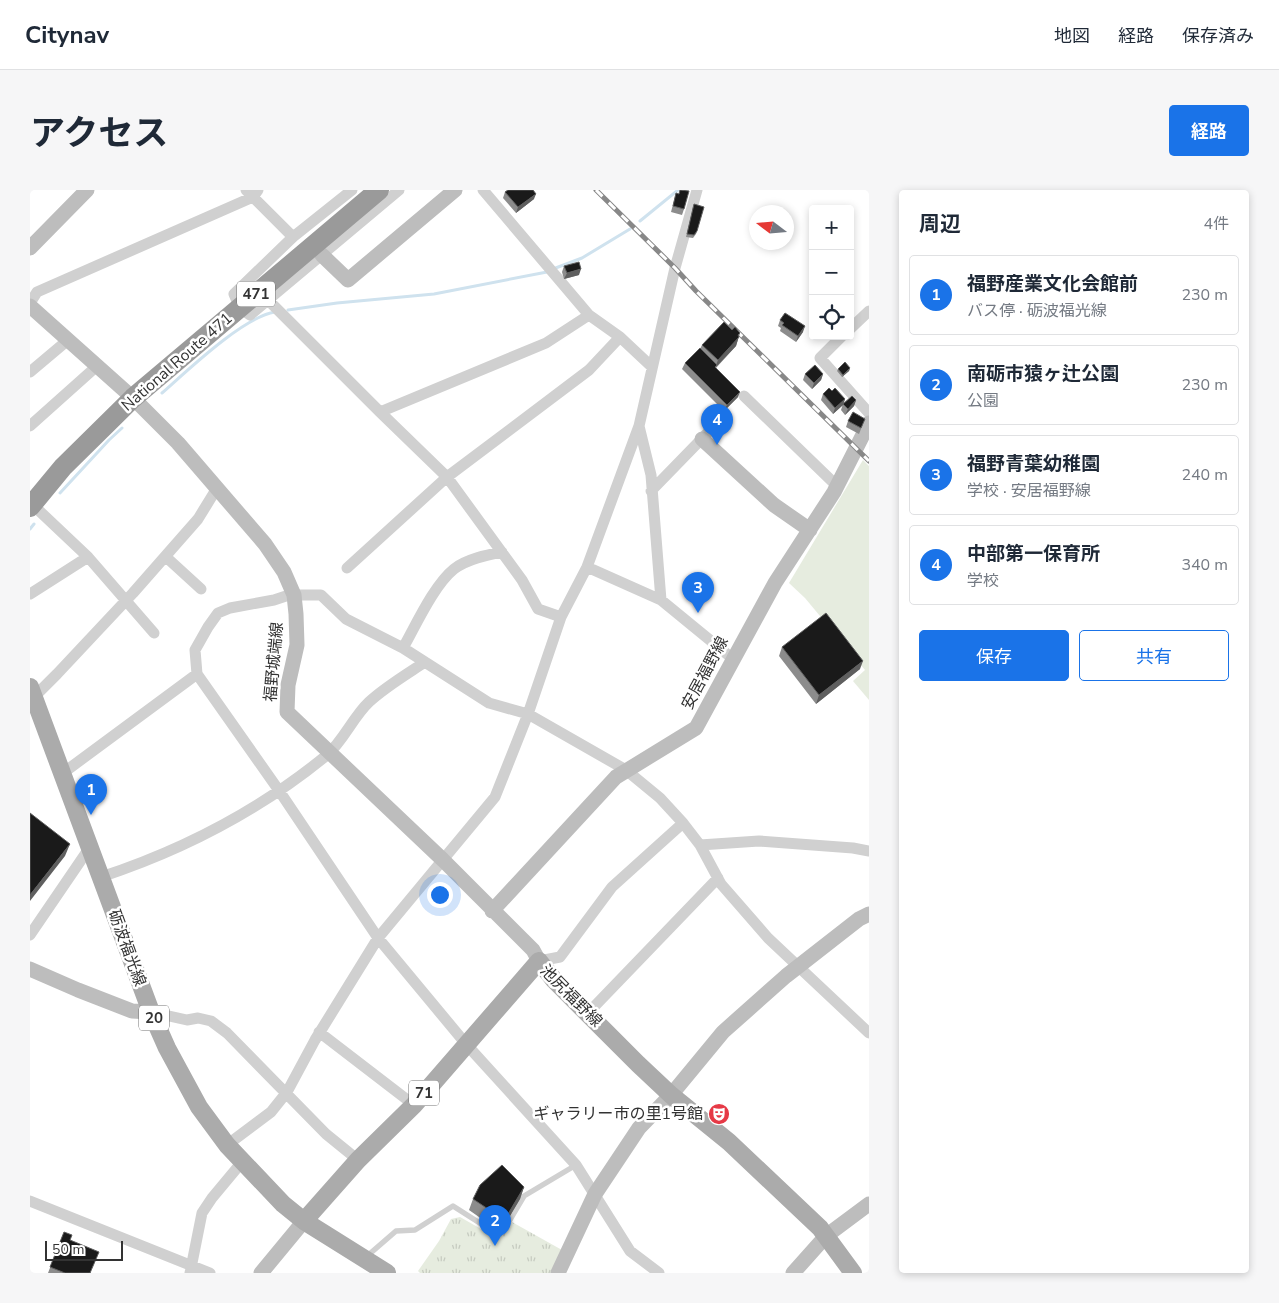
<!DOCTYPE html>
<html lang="ja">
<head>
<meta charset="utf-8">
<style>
	:root { --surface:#fff; --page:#f6f6f7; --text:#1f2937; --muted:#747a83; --line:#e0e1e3; --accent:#1a73e8 }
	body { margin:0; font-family:"Nunito Sans","Noto Sans JP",sans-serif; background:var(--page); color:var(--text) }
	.controls { position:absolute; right:15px; top:15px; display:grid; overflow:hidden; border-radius:5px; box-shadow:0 2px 8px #0003 }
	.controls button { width:45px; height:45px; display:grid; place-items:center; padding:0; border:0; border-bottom:1px solid var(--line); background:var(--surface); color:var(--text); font:25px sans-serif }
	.compass { position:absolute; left:719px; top:15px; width:45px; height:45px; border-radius:50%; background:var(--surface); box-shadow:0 2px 8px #0003; rotate:286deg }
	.scale { position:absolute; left:15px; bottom:12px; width:78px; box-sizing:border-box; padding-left:5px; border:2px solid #333; border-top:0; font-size:14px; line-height:18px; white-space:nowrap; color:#333; -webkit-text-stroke:4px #fff; paint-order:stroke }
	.you { position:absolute; left:409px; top:704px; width:18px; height:18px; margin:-12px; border:4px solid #fff; border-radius:50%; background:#1a73e8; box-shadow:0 0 0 8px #1a73e833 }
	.badge { display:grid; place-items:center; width:32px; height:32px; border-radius:50%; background:var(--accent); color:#fff; font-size:16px; font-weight:700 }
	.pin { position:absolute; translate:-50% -41px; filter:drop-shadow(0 1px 2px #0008) }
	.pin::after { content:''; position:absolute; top:26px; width:18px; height:15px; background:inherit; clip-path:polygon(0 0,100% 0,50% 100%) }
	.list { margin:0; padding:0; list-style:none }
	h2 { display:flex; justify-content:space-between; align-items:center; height:65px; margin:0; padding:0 20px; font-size:21px }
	h2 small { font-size:16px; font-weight:400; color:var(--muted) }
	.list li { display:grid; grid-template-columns:32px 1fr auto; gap:15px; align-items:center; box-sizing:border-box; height:80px; margin:0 10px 10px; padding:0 10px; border:1px solid var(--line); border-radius:5px }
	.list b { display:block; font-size:19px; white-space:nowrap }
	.list p { margin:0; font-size:16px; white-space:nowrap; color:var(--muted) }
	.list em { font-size:16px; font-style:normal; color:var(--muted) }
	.actions { display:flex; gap:10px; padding:15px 20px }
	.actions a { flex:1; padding:11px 0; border:1px solid var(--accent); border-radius:5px; text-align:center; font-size:18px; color:var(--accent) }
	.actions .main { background:var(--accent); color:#fff }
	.icon { flex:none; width:28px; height:28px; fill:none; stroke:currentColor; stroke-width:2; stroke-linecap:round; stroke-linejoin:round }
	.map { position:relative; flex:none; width:839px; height:1083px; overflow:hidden; border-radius:5px }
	header { display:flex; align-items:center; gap:30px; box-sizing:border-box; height:70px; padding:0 25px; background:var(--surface); border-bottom:1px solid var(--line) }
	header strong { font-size:24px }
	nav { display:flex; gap:28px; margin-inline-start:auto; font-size:18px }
	.intro { display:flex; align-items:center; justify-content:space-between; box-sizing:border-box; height:120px; padding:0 30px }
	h1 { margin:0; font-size:35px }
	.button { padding:12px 22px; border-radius:5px; background:var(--accent); color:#fff; font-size:18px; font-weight:700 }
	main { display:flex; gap:30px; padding:0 30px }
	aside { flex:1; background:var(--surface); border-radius:5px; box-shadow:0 2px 8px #0003 }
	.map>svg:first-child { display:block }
</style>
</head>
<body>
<header>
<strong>Citynav</strong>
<nav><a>地図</a><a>経路</a><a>保存済み</a></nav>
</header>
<div class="intro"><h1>アクセス</h1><a class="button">経路</a></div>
<main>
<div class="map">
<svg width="839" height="1083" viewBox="0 0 839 1083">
	<defs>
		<pattern id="grass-tufts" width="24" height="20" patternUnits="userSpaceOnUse" patternTransform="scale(1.25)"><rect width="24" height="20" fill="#e6ecdf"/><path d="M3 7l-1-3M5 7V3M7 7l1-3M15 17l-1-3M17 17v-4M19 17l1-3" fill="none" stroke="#c6cbc0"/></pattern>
	</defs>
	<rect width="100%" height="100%" fill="#fff"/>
	<path fill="url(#grass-tufts)" d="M430 1027 467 1048 476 1042 482 1032 532 1060 521 1083H390L388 1081 409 1051 421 1029Z"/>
	<path fill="#e6ecdf" d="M833 270 839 276V510L823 491 835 480 775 408 759 393Z"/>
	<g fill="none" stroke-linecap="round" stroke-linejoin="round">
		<path stroke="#cfe2ee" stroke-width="3" d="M610 31 648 0
			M523 79 552 68 600 39
			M258 120 307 113 404 104 517 82
			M132 203C157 181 213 127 245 122
			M30 303 79 250 92 238
			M0 339 4 334"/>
		<path stroke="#d0d0d0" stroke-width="5.5" d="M336 1067 366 1041 385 1040 423 1016 467 1044 474 1040 494 1006 546 975"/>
		<path stroke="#d0d0d0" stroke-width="11" d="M216 0 263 47
			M322 0 263 47 204 104 210 118 220 125 369 0
			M453 0 559 125 590 147 622 177
			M238 110 350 222 417 287 492 390 508 419 531 427
			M0 113 7 102 223 7 228 0
			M820 139 839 121
			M812 146 790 168 839 223
			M0 182 38 150
			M714 206 807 296
			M350 222 516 153 559 125
			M0 236 67 176
			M609 236 621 285 631 410
			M621 301 692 228
			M58 367 124 443
			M136 367 171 399
			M557 377 631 410 703 469
			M317 378 417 287 559 180 590 147
			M0 404 58 367 2 314
			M373 458C386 435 404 395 424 379 437 369 457 365 472 362
			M4 507 27 484 103 403 168 329 187 298
			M33 583 167 484
			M670 655 729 651 823 658 839 661
			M71 687C153 660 230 620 297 565 314 550 323 527 339 512 355 497 377 484 395 472
			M0 745 60 657
			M509 771 530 767 582 697 653 633
			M121 822 157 830 168 828 181 831 197 843 296 944 328 970
			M558 823 688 688
			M289 842 384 915
			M197 955 241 922 257 902 285 850 348 748 465 607 498 524 531 427 557 377 609 236 645 78 667 0
			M0 1011 180 1083
			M160 1083 172 1023 182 1008 212 972
			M629 1083 600 1061 546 975 436 854 348 748 250 602 167 484 165 460 178 437 188 423 200 418 244 410 259 405H291L316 429 373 458 459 513 498 524 596 580 630 608 653 633 670 655 691 694 738 748 839 843"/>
		<path stroke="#bdbdbd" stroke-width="15" d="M0 58 57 0
			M292 65 318 90 425 0
			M0 116 103 208 148 253 235 354 254 382 264 405 266 424 267 455 258 495 257 522 413 670 503 760 509 771
			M672 249 744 315 780 340
			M462 721 586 587 666 538 745 393 804 302 839 233
			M0 779 48 800 102 821 121 822
			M231 1083 274 1031
			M528 1083 565 1004 609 938 641 905 693 842 756 786 829 729 839 724
			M763 1083 796 1046 839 1014"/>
		<path stroke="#ababab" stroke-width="18" d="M0 497 121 822 137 858 169 917 197 955 253 1014 274 1031 357 1083
			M274 1031 328 970 384 915 509 771 524 790 608 874 641 905 699 952 790 1038 823 1083"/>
		<path stroke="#9a9a9a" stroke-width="20" d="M0 317 33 277 103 208 349 0"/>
		<g stroke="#888" stroke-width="5">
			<path id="rail" d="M566 0 645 78 666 101 839 271"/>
		</g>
		<use href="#rail" stroke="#fff" stroke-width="3" stroke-dasharray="9" stroke-linecap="butt"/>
	</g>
	<path fill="#8c8c8c" d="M650 0 654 19 652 25 641 22 646 3 649 4Z
		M475 2 504 9 486 23 473 8Z
		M663 17 667 41 666 44 663 48 656 47Z
		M534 76 549 85 534 89 532 82Z
		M750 130 773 142 766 152 750 141 751 138 748 136Z
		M709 146 706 156 686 178 708 207 694 221 652 179 655 173 670 159 672 155Z
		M820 178 819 181 812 187 807 181 808 179Z
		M775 184H793L791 190 782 199 773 190Z
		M802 201 815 209 813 215 803 224 791 210 793 204Z
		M826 210 824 216 815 225 811 220 813 214Z
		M818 231 833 234 829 244 816 237Z
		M752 457 830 479 786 514 749 466Z
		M494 997 490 1009 474 1036 466 1039 439 1020 443 1009Z
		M34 1042 40 1050 61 1083H18Z"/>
	<path fill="#5f5f5f" d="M506 4 504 9 486 23 488 17Z
		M551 79 549 85 534 89 537 83Z
		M775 136 773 142 766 152 768 146Z
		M710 143 706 156 686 177 683 183 688 170Z
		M820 178 819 181 812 187 813 185Z
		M793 184 791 190 782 199 784 193Z
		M710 202 708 207 694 221 697 215Z
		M815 209 813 215 803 224 805 218Z
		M826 210 824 216 815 225 818 219Z
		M833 471 830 479 786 514 789 505Z
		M40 654 35 666 0 711V705Z
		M494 997 490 1009 474 1036 466 1039 470 1027Z"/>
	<path fill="#1a1a1a" stroke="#5f5f5f" d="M478 0H503L506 4 488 17 475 2Z
		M650 0 659 1 654 19 643 16 646 3 649 4Z
		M664 14 674 17 667 41 664 45 657 44Z
		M549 72 551 79 537 83 534 76Z
		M755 123 775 136 768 146 752 135 754 133 750 130Z
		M694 132 702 140 705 137 710 143 708 145 709 147 688 170 672 155Z
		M670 158 687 175 685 177 710 202 697 215 655 173Z
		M815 172 820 178 813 185 808 179Z
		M785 175 793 184 784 193 775 184Z
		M799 198 802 201 805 198 815 209 805 218 793 204Z
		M822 206 826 210 818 219 813 214Z
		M823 222 835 229 831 238 818 231Z
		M796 423 833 471 789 505 752 457Z
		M0 623 40 654 0 705Z
		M472 975 494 997 478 1024 470 1027 443 1009 450 995Z
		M34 1042 42 1045 40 1050 69 1062 60 1083H35L20 1077Z"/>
	<defs>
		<g id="theatre-disc" transform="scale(1.125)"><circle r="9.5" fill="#e63946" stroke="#fff"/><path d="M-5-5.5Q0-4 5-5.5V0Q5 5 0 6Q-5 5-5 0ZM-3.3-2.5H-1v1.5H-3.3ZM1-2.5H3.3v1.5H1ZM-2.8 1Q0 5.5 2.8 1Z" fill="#fff"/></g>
	</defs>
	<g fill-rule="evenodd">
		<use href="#theatre-disc" x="689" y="924"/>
	</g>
	<g text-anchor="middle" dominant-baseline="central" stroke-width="5" stroke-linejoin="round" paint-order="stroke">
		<g fill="#fff" stroke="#707070" stroke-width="1">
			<rect x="207" y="91.5" width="38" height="25" rx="4"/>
			<rect x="109" y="815.5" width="30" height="25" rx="4"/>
			<rect x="379" y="890.5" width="30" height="25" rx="4"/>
		</g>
		<g font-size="15" font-weight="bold" fill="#333">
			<text x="226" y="104">471</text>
			<text x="124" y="828">20</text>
			<text x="394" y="903">71</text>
		</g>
		<g font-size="16" fill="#333" stroke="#fff">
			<text transform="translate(147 172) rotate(-41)">National Route 471</text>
			<text transform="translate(244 472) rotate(-85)">福野城端線</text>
			<text transform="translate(675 483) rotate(-62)">安居福野線</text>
			<text transform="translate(97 758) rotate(70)">砺波福光線</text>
			<text transform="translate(541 806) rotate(45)">池尻福野線</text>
		</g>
		<g font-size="16" fill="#333" stroke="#fff" text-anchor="end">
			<text x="673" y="924">ギャラリー市の里1号館</text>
		</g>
	</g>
</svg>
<div class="controls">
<button>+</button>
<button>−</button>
<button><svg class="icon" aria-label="locate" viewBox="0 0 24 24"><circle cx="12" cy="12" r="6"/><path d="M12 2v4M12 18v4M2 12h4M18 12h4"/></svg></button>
</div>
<svg class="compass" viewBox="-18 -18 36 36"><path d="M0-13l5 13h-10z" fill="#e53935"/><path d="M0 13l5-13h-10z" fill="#747a83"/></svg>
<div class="scale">50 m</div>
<div class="you"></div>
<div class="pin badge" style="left:61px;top:625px">1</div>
<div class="pin badge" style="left:465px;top:1056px">2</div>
<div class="pin badge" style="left:668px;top:423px">3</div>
<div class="pin badge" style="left:687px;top:255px">4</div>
</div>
<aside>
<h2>周辺<small>4件</small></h2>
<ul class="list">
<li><span class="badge">1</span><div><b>福野産業文化会館前</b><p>バス停 · 砺波福光線</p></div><em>230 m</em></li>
<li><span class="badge">2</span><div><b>南砺市猿ヶ辻公園</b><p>公園</p></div><em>230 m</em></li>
<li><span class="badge">3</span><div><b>福野青葉幼稚園</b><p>学校 · 安居福野線</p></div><em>240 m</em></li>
<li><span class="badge">4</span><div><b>中部第一保育所</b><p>学校</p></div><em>340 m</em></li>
</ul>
<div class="actions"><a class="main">保存</a><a>共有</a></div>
</aside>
</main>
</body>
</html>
